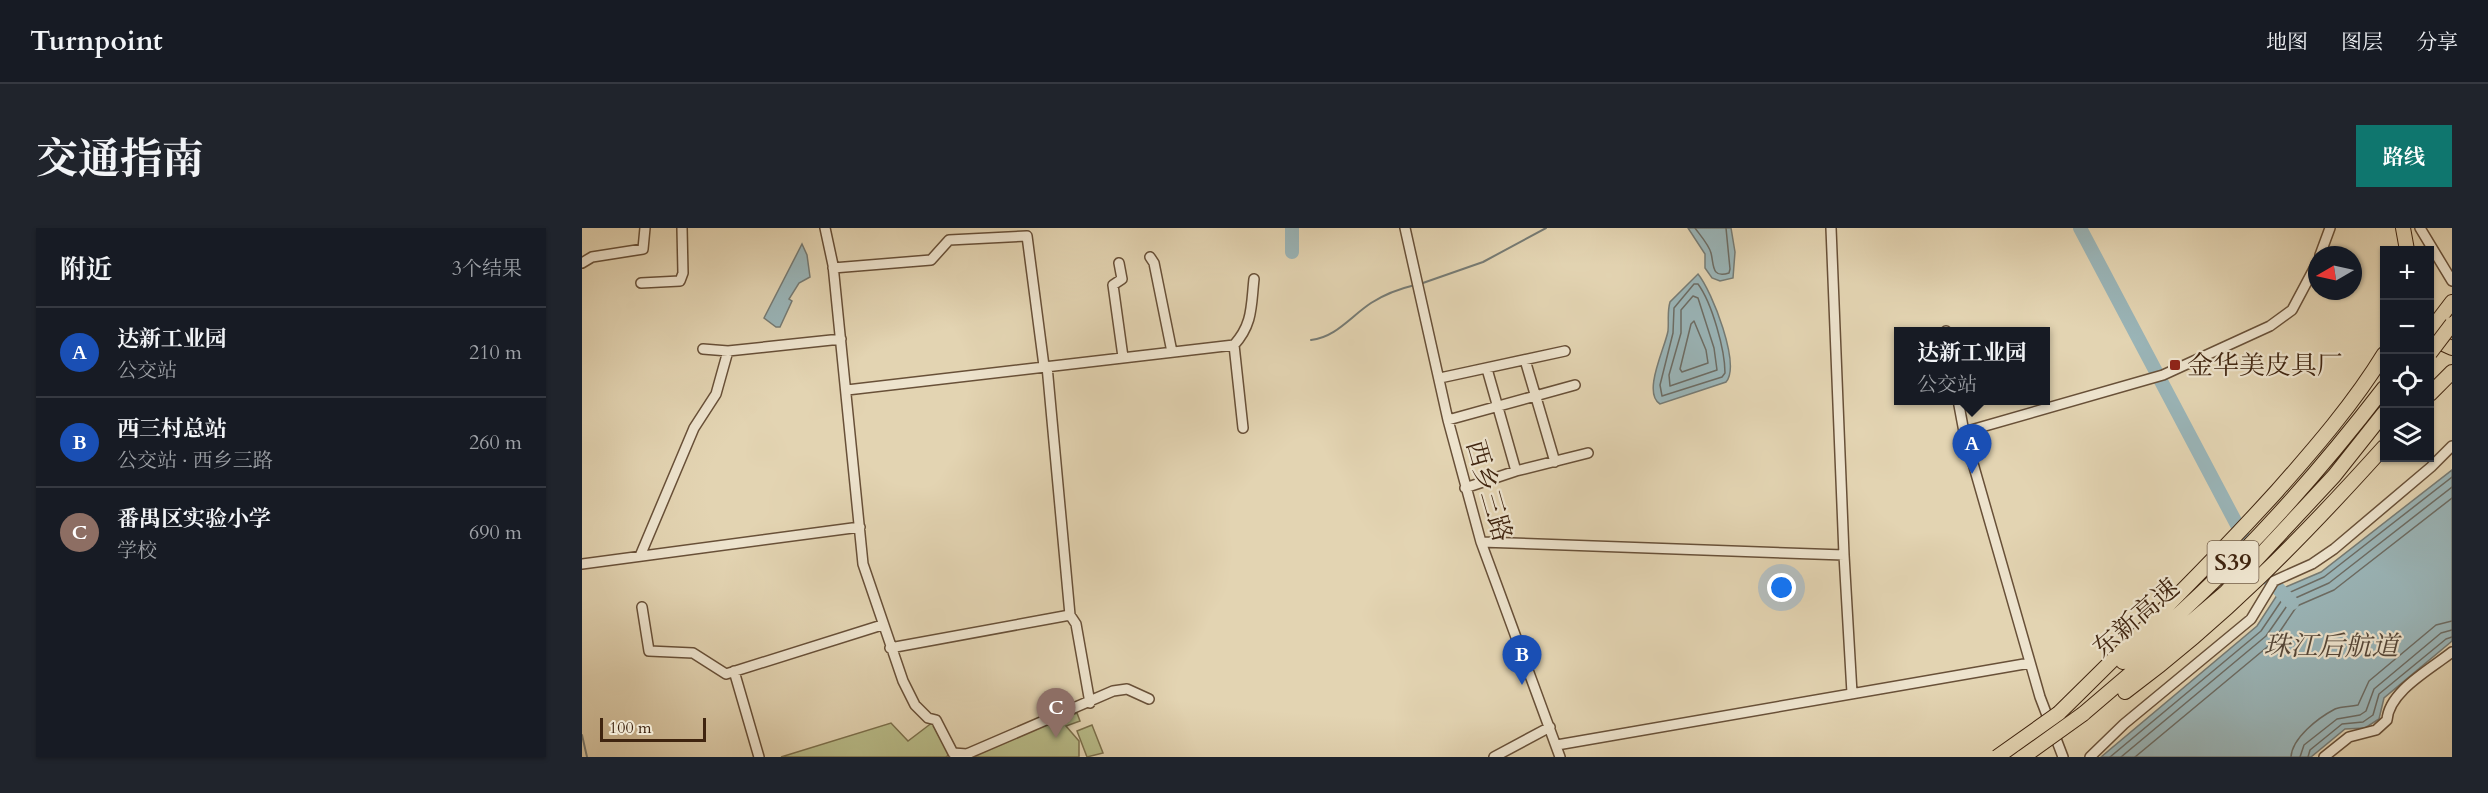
<!DOCTYPE html>
<html lang="zh">
<head>
<meta charset="utf-8">
<style>
	:root { --surface:#171b24; --page:#20242c; --text:#f1f3f6; --muted:#9ea1a6; --line:#363941; --accent:#0f766e }
	body { margin:0; font-family:Cardo,"Noto Serif SC",serif; background:var(--page); color:var(--text) }
	.controls { position:absolute; right:18px; top:18px; display:grid; overflow:hidden; border-radius:0px; box-shadow:0 2px 4px #0004 }
	.controls button { width:54px; height:54px; display:grid; place-items:center; padding:0; border:0; border-bottom:2px solid var(--line); background:var(--surface); color:var(--text); font:30px sans-serif }
	.compass { position:absolute; left:1726px; top:18px; width:54px; height:54px; border-radius:50%; background:var(--surface); box-shadow:0 2px 4px #0004; rotate:261deg }
	.scale { position:absolute; left:18px; bottom:15px; width:106px; box-sizing:border-box; padding-left:6px; border:3px solid #3f240f; border-top:0; font-size:16px; line-height:21px; white-space:nowrap; color:#3f240f; -webkit-text-stroke:4px #ede3cd; paint-order:stroke }
	.you { position:absolute; left:1200px; top:360px; width:21px; height:21px; margin:-15px; border:4px solid #fff; border-radius:50%; background:#1a73e8; box-shadow:0 0 0 9px #1a73e833 }
	.badge { display:grid; place-items:center; width:39px; height:39px; border-radius:50%; background:var(--accent); color:#fff; font-size:20px; font-weight:700 }
	.pin { position:absolute; translate:-50% -50px; filter:drop-shadow(0 2px 3px #0008) }
	.pin::after { content:''; position:absolute; top:32px; width:21px; height:18px; background:inherit; clip-path:polygon(0 0,100% 0,50% 100%) }
	.popup { position:absolute; left:1312px; top:99px; width:156px; height:78px; box-sizing:border-box; display:grid; place-content:center; border-radius:0px; background:var(--surface); filter:drop-shadow(0 2px 4px #0005); font-size:20px; white-space:nowrap; color:var(--muted) }
	.popup b { font-size:22px; color:var(--text) }
	.popup::after { content:''; position:absolute; left:50%; top:100%; margin-left:-12px; border:12px solid transparent; border-top-color:var(--surface) }
	.list { margin:0; padding:0; list-style:none }
	h2 { display:flex; justify-content:space-between; align-items:center; height:78px; margin:0; padding:0 24px; font-size:26px }
	h2 small { font-size:20px; font-weight:400; color:var(--muted) }
	.list li { display:grid; grid-template-columns:39px 1fr auto; gap:18px; align-items:center; box-sizing:border-box; height:90px; padding:0 24px; border-top:2px solid var(--line) }
	.list b { display:block; font-size:22px; white-space:nowrap }
	.list p { margin:0; font-size:20px; white-space:nowrap; color:var(--muted) }
	.list em { font-size:20px; font-style:normal; color:var(--muted) }
	.icon { flex:none; width:33px; height:33px; fill:none; stroke:currentColor; stroke-width:2; stroke-linecap:round; stroke-linejoin:round }
	.map { position:relative; flex:none; width:1870px; height:529px; overflow:hidden; border-radius:0px }
	header { display:flex; align-items:center; gap:36px; box-sizing:border-box; height:84px; padding:0 30px; background:var(--surface); border-bottom:2px solid var(--line) }
	header strong { font-size:28px }
	nav { display:flex; gap:33px; margin-inline-start:auto; font-size:21px }
	.intro { display:flex; align-items:center; justify-content:space-between; box-sizing:border-box; height:144px; padding:0 36px }
	h1 { margin:0; font-size:42px }
	.button { padding:15px 27px; border-radius:0px; background:var(--accent); color:#fff; font-size:21px; font-weight:700 }
	main { display:flex; gap:36px; padding:0 36px }
	aside { flex:1; background:var(--surface); border-radius:0px; box-shadow:0 2px 4px #0004 }
	.map>svg:first-child { display:block }
</style>
</head>
<body>
<header>
<strong>Turnpoint</strong>
<nav><a>地图</a><a>图层</a><a>分享</a></nav>
</header>
<div class="intro"><h1>交通指南</h1><a class="button">路线</a></div>
<main>
<aside>
<h2>附近<small>3个结果</small></h2>
<ul class="list">
<li><span class="badge" style="background:#1a4fb4">A</span><div><b>达新工业园</b><p>公交站</p></div><em>210 m</em></li>
<li><span class="badge" style="background:#1a4fb4">B</span><div><b>西三村总站</b><p>公交站 · 西乡三路</p></div><em>260 m</em></li>
<li><span class="badge" style="background:#8d6e63">C</span><div><b>番禺区实验小学</b><p>学校</p></div><em>690 m</em></li>
</ul>
</aside>
<div class="map">
<svg width="1870" height="529" viewBox="0 0 1870 529">
	<rect width="100%" height="100%" fill="#e3d4b2"/>
	<filter id="stains"><feTurbulence type="fractalNoise" baseFrequency=".00333" numOctaves="4"/><feColorMatrix values="0 0 0 0 .2 0 0 0 0 .09 0 0 0 0 .02 0 0 0 .5 -.17"/></filter>
	<radialGradient id="worn" r=".72"><stop offset=".6" stop-color="#630" stop-opacity="0"/><stop offset="1" stop-color="#630" stop-opacity=".3"/></radialGradient>
	<path fill="#b8bc89" stroke="#7c704c" stroke-width="1.5" d="M495 485 498 493 484 498 497 513V529H394L392 525Z
		M351 494 369 526 364 529H199L309 495 326 513Z
		M510 497 521 525 505 529 495 503Z"/>
	<path fill="#9ab5b8" stroke="#767b74" stroke-width="1.5" d="M1106 0H1149L1153 24 1151 50 1138 53 1130 50 1123 40V26Z
		M220 16 225 27 228 49 217 55 207 71 210 73 198 99H194L182 90Z
		M1116 46C1130 63 1159 137 1144 154L1078 176C1060 165 1083 120 1086 103 1087 93 1085 84 1088 74Z
		M1870 242V413L1802 470 1797 491 1783 500 1763 501 1729 529H1519L1675 398 1699 361 1739 344Z"/>
	<g fill="none" stroke-linecap="round" stroke-linejoin="round">
		<path stroke="#6c6c64" stroke-width="1.5" d="M1113 0C1118 7 1127 17 1129 25 1132 36 1129 51 1147 45L1148 41 1144 0
			M1112 56H1116C1130 75 1143 122 1143 145L1140 149 1080 168 1078 157 1091 105 1092 80Z
			M1111 68 1116 70 1132 120 1135 142 1088 158 1087 147 1099 105V82Z
			M1112 93 1124 122 1126 135 1100 144 1098 141 1109 96Z
			M1528 529 1679 403 1704 366 1742 349 1870 249
			M1539 529 1684 408 1709 372 1747 355 1870 259
			M1553 529 1690 415 1715 378 1752 362 1870 270
			M1709 529C1710 510 1736 490 1753 481 1760 478 1768 479 1776 477L1787 453 1854 397 1870 393
			M1718 529 1722 517 1755 491 1778 487 1784 483 1792 461 1859 405 1870 402
			M1726 529 1728 522 1760 496 1781 494 1791 487 1797 466 1864 411 1870 409"/>
		<path stroke="#767b74" stroke-width="2" d="M838 56 901 34 964 0
			M729 112C754 109 768 89 789 75 803 66 816 61 833 57
			M0 507 5 529"/>
		<path stroke="#9ab5b8" stroke-width="14" d="M710 0V24
			M1498 0 1680 344 1710 375"/>
		<g stroke="#685038" stroke-width="12">
			<path id="minor" d="M243 0 251 37 281 336 321 453 333 477 346 490 354 492 371 525 385 526 531 463 545 461 567 471
				M823 0 866 192 899 314 978 529
				M1249 0 1262 327 1270 465
				M1838 0 1870 53
				M1738 27 1748 0
				M568 29 572 35 590 124
				M0 35 10 29 61 21 63 0
				M537 35 540 51 531 57 541 129
				M251 40 349 32 367 12 445 8 462 138
				M59 55 98 53 101 45 100 0
				M1364 103V104
				M652 117C671 96 669 78 672 51
				M121 121 146 123 259 111
				M943 132 973 234
				M465 138 488 387 494 396 508 475
				M905 141 934 243
				M858 150 983 123
				M265 162 652 117 661 200
				M1376 172 1382 204 1458 469 1481 529
				M866 192 993 157
				M1382 204 1581 147 1688 98 1710 82 1735 35
				M883 260 934 243 1006 225
				M899 314 1262 327
				M58 328 112 200 134 166 146 123
				M0 336 278 299
				M60 379 67 423 111 425 144 446 300 397
				M308 420 488 387
				M152 443 177 529
				M975 517 1448 435
				M912 529 968 499
				M1508 529 1542 496 1669 391 1692 353 1730 336 1752 321 1849 239 1870 218
				M1742 529 1767 509 1794 502 1805 492C1807 463 1849 441 1870 424"/>
		</g>
		<g stroke="#3f240f" stroke-width="16">
			<path id="highway" d="M1821 0 1825 22
				M1848 103 1870 74
				M1848 110 1870 120
				M1848 166 1870 144
				M1541 434C1640 354 1725 260 1802 160
				M1543 464C1641 391 1721 309 1802 219
				M1477 485C1551 412 1625 340 1695 263 1733 220 1772 175 1802 126
				M1501 486 1644 364 1752 248 1802 185"/>
		</g>
		<use href="#minor" stroke="#ede3cd" stroke-width="9"/>
		<use href="#highway" stroke="#e3d4b2" stroke-width="14"/>
		<g stroke="#3f240f" stroke-width="16" stroke-linecap="butt">
			<path id="highway-bridge" d="M1848 125 1870 96
				M1415 529 1477 485
				M1441 529 1501 486"/>
		</g>
		<use href="#highway-bridge" stroke="#e3d4b2" stroke-width="14"/>
	</g>
	<rect fill="#8f2418" stroke="#ede3cd" stroke-width="2" x="1587" y="131" width="12" height="12" rx="3"/>
	<g text-anchor="middle" dominant-baseline="central" stroke-width="4.5" stroke-linejoin="round" paint-order="stroke">
		<rect fill="#ede3cd" stroke="#735d48" stroke-width="1.5" x="1625.5" y="313" width="51" height="42" rx="4.5"/>
		<g font-size="24" font-weight="bold" fill="#3f240f">
			<text x="1651" y="334">S39</text>
		</g>
		<g font-size="26" fill="#3f240f" stroke="#ede3cd" text-anchor="start">
			<text x="1605" y="137">金华美皮具厂</text>
		</g>
		<g font-size="26" fill="#3f240f" stroke="#ede3cd">
			<text transform="translate(907 263) rotate(74)">西乡三路</text>
			<text transform="translate(1554 390) rotate(-41)">东新高速</text>
		</g>
		<g font-size="27" font-style="italic" fill="#564839" stroke="#ede3cd">
			<text x="1749" y="418">珠江后航道</text>
		</g>
	</g>
	<rect width="100%" height="100%" filter="url(#stains)"/>
	<rect width="100%" height="100%" fill="url(#worn)"/>
</svg>
<div class="controls">
<button>+</button>
<button>−</button>
<button><svg class="icon" aria-label="locate" viewBox="0 0 24 24"><circle cx="12" cy="12" r="6"/><path d="M12 2v4M12 18v4M2 12h4M18 12h4"/></svg></button>
<button><svg class="icon" aria-label="layers" viewBox="0 0 24 24"><path d="M12 4l9 5-9 5-9-5zM3 14l9 5 9-5"/></svg></button>
</div>
<svg class="compass" viewBox="-18 -18 36 36"><path d="M0-13l5 13h-10z" fill="#e53935"/><path d="M0 13l5-13h-10z" fill="#9ea1a6"/></svg>
<div class="scale">100 m</div>
<div class="you"></div>
<div class="pin badge" style="left:1390px;top:246px;background:#1a4fb4">A</div>
<div class="popup"><b>达新工业园</b>公交站</div>
<div class="pin badge" style="left:940px;top:457px;background:#1a4fb4">B</div>
<div class="pin badge" style="left:474px;top:510px;background:#8d6e63">C</div>
</div>
</main>
</body>
</html>
